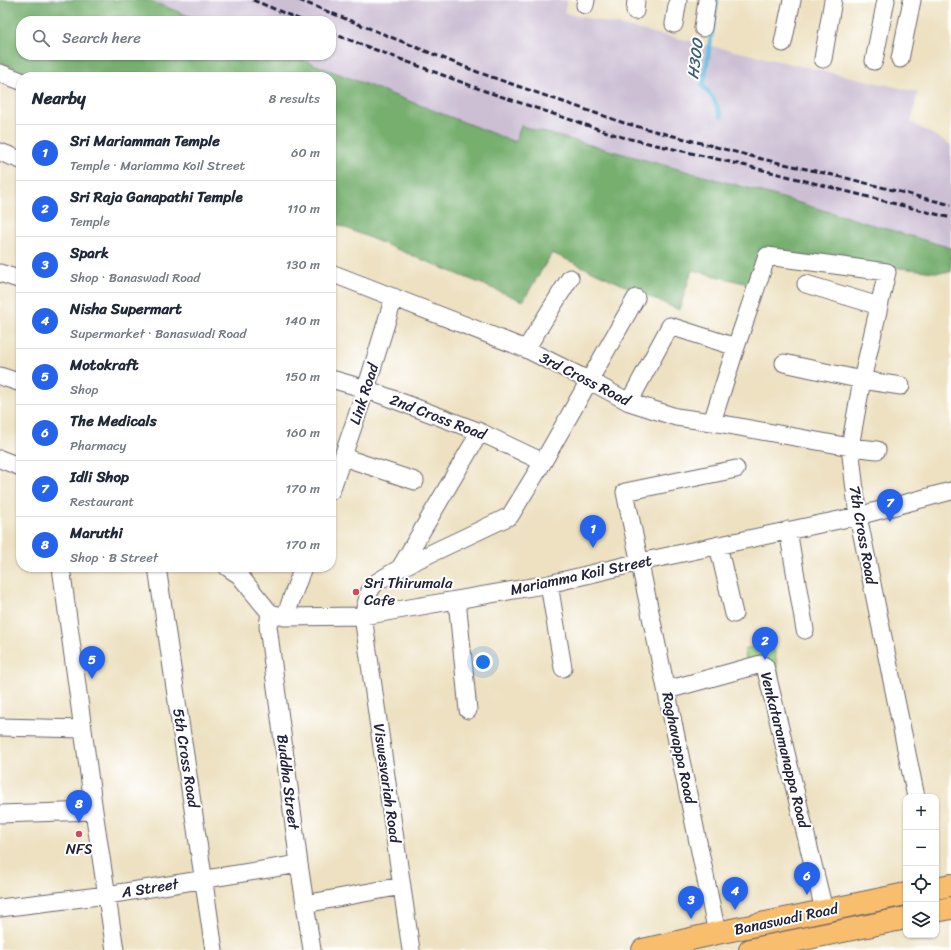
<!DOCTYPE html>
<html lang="en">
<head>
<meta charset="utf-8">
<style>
	:root { --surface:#fff; --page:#f2f2f3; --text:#1f2937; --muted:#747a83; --line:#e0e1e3; --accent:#2563eb }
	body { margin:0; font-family:Sriracha,sans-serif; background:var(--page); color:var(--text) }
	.controls { position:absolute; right:12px; bottom:12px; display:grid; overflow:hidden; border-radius:8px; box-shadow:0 1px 3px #0004 }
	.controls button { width:36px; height:36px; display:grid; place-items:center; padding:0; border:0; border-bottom:1px solid var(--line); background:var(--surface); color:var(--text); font:20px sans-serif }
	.you { position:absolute; left:483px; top:662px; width:14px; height:14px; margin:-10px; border:3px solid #fff; border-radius:50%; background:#1a73e8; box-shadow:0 0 0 6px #1a73e833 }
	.badge { display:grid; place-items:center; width:26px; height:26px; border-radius:50%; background:var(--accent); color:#fff; font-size:13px; font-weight:700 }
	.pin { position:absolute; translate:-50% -33px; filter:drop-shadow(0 1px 2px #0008) }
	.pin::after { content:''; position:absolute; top:21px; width:14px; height:12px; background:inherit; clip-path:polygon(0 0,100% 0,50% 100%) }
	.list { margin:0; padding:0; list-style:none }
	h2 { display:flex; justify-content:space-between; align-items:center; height:52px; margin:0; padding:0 16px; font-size:17px }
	h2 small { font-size:13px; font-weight:400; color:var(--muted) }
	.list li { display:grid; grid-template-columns:26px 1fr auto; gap:12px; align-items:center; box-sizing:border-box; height:56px; padding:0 16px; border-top:1px solid var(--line) }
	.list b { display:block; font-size:15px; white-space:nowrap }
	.list p { margin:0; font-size:13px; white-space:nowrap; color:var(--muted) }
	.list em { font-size:13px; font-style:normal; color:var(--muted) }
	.icon { flex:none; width:22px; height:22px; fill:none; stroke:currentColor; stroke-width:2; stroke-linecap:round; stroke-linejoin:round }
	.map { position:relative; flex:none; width:951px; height:950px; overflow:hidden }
	.search { position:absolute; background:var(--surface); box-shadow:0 1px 3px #0004; left:16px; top:16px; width:320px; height:44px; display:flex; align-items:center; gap:10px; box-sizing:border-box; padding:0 14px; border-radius:16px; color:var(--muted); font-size:15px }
	.panel { position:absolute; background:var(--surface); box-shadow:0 1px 3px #0004; left:16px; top:72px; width:320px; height:500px; border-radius:16px }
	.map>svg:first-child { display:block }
</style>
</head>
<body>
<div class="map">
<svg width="951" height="950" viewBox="0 0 951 950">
	<rect width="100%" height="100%" fill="#fff"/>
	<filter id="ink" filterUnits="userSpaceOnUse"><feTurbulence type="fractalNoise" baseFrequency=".025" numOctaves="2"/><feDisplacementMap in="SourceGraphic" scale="8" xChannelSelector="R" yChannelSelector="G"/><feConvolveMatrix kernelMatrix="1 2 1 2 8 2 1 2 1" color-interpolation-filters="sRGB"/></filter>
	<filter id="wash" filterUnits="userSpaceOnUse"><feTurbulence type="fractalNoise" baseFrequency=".012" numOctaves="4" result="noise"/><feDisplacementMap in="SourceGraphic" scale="16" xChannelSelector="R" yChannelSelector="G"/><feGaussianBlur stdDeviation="0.9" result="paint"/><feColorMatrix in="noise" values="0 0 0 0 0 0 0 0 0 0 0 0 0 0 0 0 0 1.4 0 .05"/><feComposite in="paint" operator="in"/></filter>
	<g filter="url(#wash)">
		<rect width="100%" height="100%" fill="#ede1c1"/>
		<path fill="#ccbfd4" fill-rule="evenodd" d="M0 0H567L564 13 918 92 911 122 951 145V272H934L766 252 752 285 692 270 679 310 552 253 523 301 331 222V77H38L0 62ZM21 21H331V55H21Z"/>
		<path fill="#93cb7f" stroke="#5a765d" d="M773 642 779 677 769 679 748 668 744 649Z"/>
		<path fill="#76af6e" stroke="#4c6854" d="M0 0H148L202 21H21V55H290L515 142 521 126 762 192 951 248V272H934L766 252 752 285 692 270 679 310 552 253 523 301 331 222V77H38L0 62Z"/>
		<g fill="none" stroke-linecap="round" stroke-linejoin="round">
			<path stroke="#5dbadb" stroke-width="5" d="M717 0 703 86 713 98 721 116"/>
		</g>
	</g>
	<g filter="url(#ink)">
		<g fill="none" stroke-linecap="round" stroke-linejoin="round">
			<g stroke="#69656a" stroke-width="19">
				<path id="minor" d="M585 5 586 0
					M635 11 636 0
					M674 24 678 0
					M703 28 707 0
					M783 43 792 0
					M823 59 833 0
					M900 59 912 0
					M874 61 886 0
					M0 73 21 81
					M0 152 21 160
					M0 273 21 280
					M331 273 526 349 590 381 629 402 676 417 712 422 850 447 877 450
					M806 284 879 306
					M526 349 570 278
					M784 363 862 380 901 386
					M0 376 21 383
					M331 379 366 389 480 432 543 462
					M629 402 670 326 736 347
					M712 422 736 347 767 256 887 272 862 380 850 447 858 516 916 797
					M343 457 415 481
					M0 459 21 467
					M331 491 366 389 394 297
					M788 530 805 630
					M718 545 734 614
					M61 567 94 811 115 950
					M157 567 214 950
					M227 567 239 575 270 613 285 617 363 616 549 584 640 562 858 516 951 491
					M400 568 480 432
					M549 584 563 668
					M457 600 468 710
					M270 613 268 626 299 864 312 950
					M285 617 303 567
					M667 690 761 664 765 666 824 910
					M0 727 83 729
					M0 814 94 811
					M305 904 402 886
					M0 908 107 895 299 864
					M717 933 625 492 736 469
					M411 950 363 616 369 593 372 587 377 582 400 568 510 516 543 462 636 298"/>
			</g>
			<g stroke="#69656a" stroke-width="24">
				<path id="primary" d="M936 888 951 885
					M936 911 951 908
					M643 950 717 933 906 894
					M750 950 906 918"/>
			</g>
			<use href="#minor" stroke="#fff" stroke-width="17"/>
			<use href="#primary" stroke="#f9be6d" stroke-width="22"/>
			<path stroke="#22223b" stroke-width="3" stroke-dasharray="6 3" stroke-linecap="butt" d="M253 0 303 21
				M299 0 480 73 624 123 762 159 846 178 951 205
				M331 33 485 91 622 137 747 166 951 218"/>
		</g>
	</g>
	<g fill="#d1495b" stroke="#fff" stroke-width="1.5">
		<circle cx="356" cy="592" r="4"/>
		<circle cx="79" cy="834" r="4"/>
	</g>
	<g text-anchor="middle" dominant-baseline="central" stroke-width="4" stroke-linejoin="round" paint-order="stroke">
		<g font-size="15" fill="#22223b" stroke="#fff">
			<text transform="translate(585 379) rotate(27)">3rd Cross Road</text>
			<text transform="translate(364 394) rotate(-72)">Link Road</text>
			<text transform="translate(438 417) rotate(21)">2nd Cross Road</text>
			<text transform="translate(863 535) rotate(80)">7th Cross Road</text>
			<text transform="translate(581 575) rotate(-12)">Mariamma Koil Street</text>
			<text transform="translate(679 748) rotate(78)">Raghavappa Road</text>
			<text transform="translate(785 750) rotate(76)">Venkataramanappa Road</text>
			<text transform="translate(186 758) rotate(81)">5th Cross Road</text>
			<text transform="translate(288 782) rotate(83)">Buddha Street</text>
			<text transform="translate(387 783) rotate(82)">Viswesvariah Road</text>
			<text transform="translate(150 888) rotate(-9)">A Street</text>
			<text transform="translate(786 919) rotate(-12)">Banaswadi Road</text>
		</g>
		<g font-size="15" fill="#22223b" stroke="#fff" text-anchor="start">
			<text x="364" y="583">Sri Thirumala<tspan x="364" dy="17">Cafe</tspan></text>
			<text x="79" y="849" text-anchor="middle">NFS</text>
		</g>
		<g font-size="16" font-style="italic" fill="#3a5f7b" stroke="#fff">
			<text transform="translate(695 59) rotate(-83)">H300</text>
		</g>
	</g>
</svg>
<div class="controls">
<button>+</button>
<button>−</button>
<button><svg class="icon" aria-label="locate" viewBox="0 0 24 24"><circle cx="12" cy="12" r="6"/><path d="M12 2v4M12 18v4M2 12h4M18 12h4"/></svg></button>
<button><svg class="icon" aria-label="layers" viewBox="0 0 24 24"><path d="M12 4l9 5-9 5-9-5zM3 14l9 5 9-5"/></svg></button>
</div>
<div class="you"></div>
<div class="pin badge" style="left:593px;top:548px">1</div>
<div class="pin badge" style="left:765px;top:660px">2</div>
<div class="pin badge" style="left:691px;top:919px">3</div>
<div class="pin badge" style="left:735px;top:910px">4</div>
<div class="pin badge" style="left:92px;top:679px">5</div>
<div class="pin badge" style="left:807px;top:895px">6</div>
<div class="pin badge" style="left:890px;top:522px">7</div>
<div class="pin badge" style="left:79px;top:823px">8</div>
<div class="search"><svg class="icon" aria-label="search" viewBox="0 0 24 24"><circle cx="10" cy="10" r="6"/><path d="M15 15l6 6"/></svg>Search here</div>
<section class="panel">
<h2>Nearby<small>8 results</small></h2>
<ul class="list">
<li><span class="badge">1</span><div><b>Sri Mariamman Temple</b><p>Temple · Mariamma Koil Street</p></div><em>60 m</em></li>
<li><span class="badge">2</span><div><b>Sri Raja Ganapathi Temple</b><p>Temple</p></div><em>110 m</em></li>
<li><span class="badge">3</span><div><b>Spark</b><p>Shop · Banaswadi Road</p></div><em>130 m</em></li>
<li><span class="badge">4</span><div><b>Nisha Supermart</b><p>Supermarket · Banaswadi Road</p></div><em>140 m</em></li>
<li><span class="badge">5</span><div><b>Motokraft</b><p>Shop</p></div><em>150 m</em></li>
<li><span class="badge">6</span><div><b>The Medicals</b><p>Pharmacy</p></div><em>160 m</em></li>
<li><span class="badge">7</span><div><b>Idli Shop</b><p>Restaurant</p></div><em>170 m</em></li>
<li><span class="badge">8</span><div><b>Maruthi</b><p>Shop · B Street</p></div><em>170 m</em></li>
</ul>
</section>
</div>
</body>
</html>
